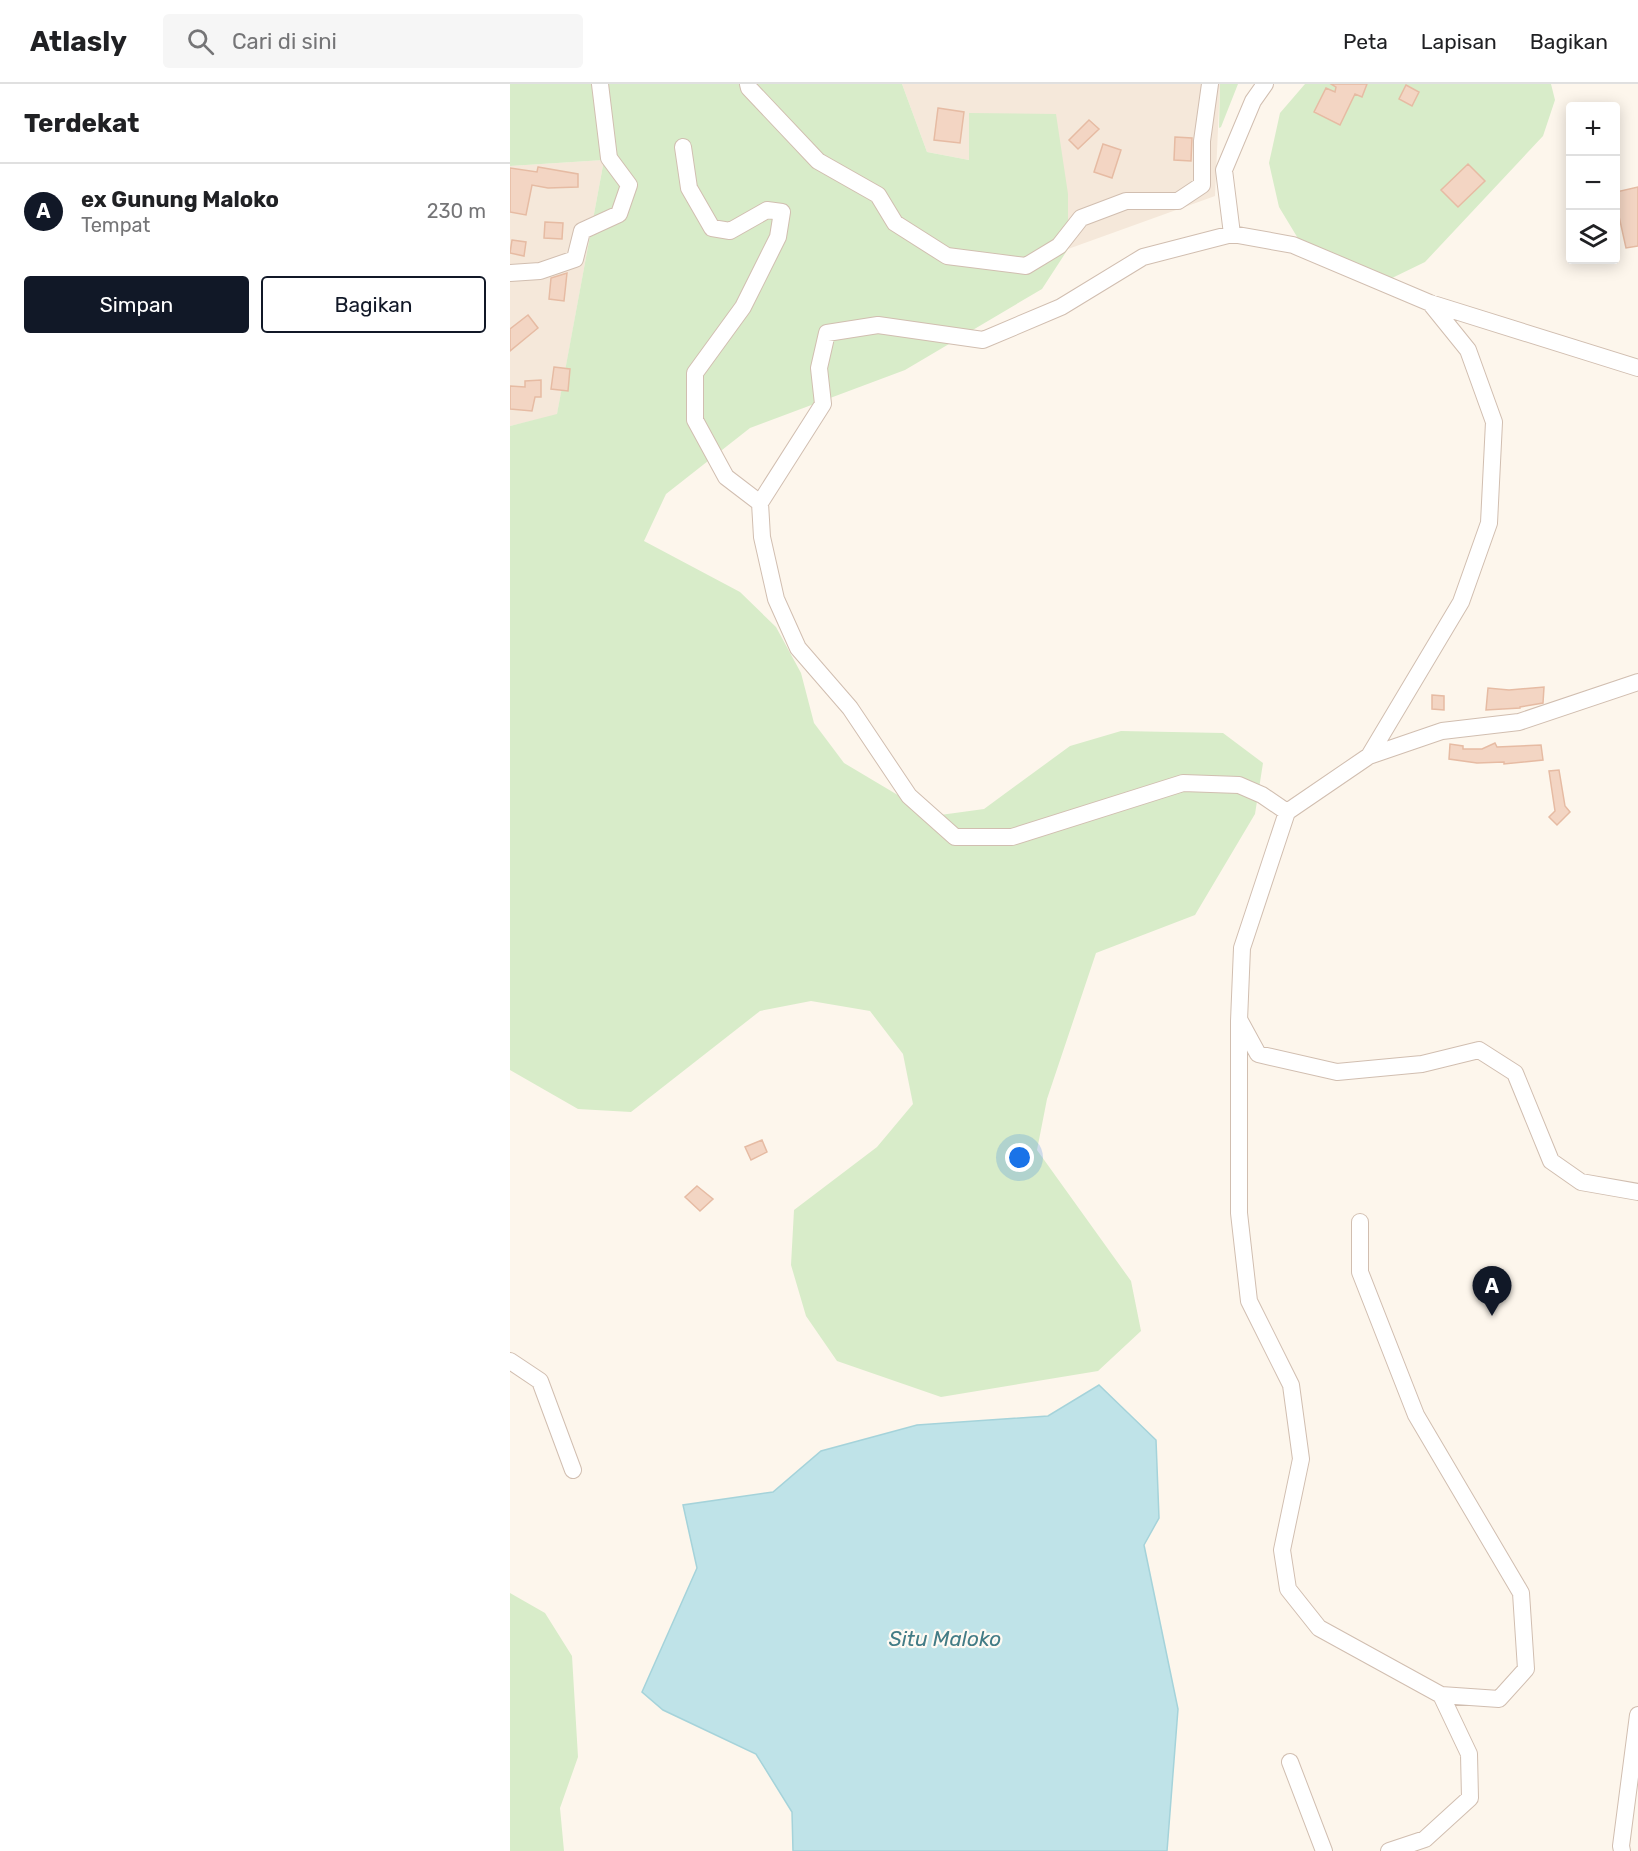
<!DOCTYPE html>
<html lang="id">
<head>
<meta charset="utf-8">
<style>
	:root { --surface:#fff; --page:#f6f6f6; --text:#202124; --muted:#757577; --line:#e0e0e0; --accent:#111827 }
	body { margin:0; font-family:Rubik,sans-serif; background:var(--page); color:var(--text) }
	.controls { position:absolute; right:18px; top:18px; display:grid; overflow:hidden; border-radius:6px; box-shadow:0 3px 15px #0003 }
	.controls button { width:54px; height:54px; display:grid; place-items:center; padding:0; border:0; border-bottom:2px solid var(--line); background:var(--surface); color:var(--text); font:30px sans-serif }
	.you { position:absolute; left:510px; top:1074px; width:21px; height:21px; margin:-15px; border:4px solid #fff; border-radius:50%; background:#1a73e8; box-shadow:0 0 0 9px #1a73e833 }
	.badge { display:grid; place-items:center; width:39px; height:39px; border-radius:50%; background:var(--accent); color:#fff; font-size:20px; font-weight:700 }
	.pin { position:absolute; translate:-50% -50px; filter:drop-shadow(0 2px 3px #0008) }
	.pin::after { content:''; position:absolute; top:32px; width:21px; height:18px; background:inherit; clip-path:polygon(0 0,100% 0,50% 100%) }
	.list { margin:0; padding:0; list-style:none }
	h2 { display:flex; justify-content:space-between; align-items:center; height:78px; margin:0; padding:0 24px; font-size:26px }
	h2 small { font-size:20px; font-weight:400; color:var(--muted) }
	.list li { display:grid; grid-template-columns:39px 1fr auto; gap:18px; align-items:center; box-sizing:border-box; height:96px; padding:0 24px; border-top:2px solid var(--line) }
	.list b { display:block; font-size:22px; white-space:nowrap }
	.list p { margin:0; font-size:20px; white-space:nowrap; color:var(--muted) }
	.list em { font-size:20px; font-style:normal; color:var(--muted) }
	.actions { display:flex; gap:12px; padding:18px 24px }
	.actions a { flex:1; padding:14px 0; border:2px solid var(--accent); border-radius:6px; text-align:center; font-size:21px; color:var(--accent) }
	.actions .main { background:var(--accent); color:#fff }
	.icon { flex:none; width:33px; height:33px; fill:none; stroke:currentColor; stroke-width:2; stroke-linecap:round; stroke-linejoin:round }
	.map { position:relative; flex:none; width:1128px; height:1767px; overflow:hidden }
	header { display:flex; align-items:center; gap:36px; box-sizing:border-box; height:84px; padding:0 30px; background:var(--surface); border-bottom:2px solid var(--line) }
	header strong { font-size:28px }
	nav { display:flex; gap:33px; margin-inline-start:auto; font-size:21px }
	.search { width:420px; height:54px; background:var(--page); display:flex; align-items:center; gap:15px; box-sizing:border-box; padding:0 21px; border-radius:6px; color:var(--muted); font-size:22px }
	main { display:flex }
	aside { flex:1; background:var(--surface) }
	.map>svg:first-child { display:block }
</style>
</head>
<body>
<header>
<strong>Atlasly</strong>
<div class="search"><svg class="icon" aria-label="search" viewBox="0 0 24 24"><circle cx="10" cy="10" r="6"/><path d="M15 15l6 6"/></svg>Cari di sini</div>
<nav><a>Peta</a><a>Lapisan</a><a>Bagikan</a></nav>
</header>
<main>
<aside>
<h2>Terdekat<small></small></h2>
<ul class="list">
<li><span class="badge">A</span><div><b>ex Gunung Maloko</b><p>Tempat</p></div><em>230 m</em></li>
</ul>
<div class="actions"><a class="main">Simpan</a><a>Bagikan</a></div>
</aside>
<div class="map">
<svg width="1128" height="1767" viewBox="0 0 1128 1767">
	<rect width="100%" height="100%" fill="#fdf6ec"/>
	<path fill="#f5e8da" d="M392 0H710L705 112 558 165V110L460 29 459 76 417 68Z
		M94 76 47 331 0 342V82Z"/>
	<path fill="#d8ecc9" d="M0 0H392L417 68 459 76V29L546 30 558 110V165L532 205 395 286 240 344 156 410 134 457 230 508 266 543 291 589 304 639 334 679 423 732 474 725 560 662 611 647 713 649 753 679 745 730 685 831 586 869 537 1015 527 1066 621 1197 631 1247 588 1287 431 1313 327 1277 296 1232 281 1181 284 1126 367 1063 403 1020 393 970 360 927 301 917 250 927 121 1028 68 1025 0 986V342L47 330 94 76 0 82Z
		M710 0H728L711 43 709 44Z
		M795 0H1041L1045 16 1033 52 915 178 880 195 795 166 769 123 759 79 770 29Z
		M0 1509 35 1529 62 1572 68 1673 50 1724 54 1767H0Z"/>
	<path fill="#bfe3e8" stroke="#a5d3da" stroke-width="1.5" d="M589 1301 646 1356 649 1434 634 1461 668 1625 657 1767H283L282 1728 246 1670 153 1626 132 1608 187 1484 173 1421 263 1408 311 1367 407 1341 538 1332Z"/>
	<path fill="#f3d5c3" stroke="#e6bba3" stroke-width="1.5" d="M821 0H857L852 13 845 10 830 41 804 28 816 4 825 8 826 3Z
		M896 1 909 8 902 22 889 15Z
		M428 24 454 28 450 59 424 56Z
		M579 36 589 45 568 65 559 56Z
		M665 53 682 54 681 77 664 76Z
		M593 60 611 66 602 94 584 88Z
		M958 80 975 97 948 123 931 106Z
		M28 83 68 90V103L38 104 22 101 16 131 0 128V84L27 88Z
		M1128 103V162L1116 164 1106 119V108Z
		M35 138 53 139 52 155 34 154Z
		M2 156 16 158 14 172 0 169Z
		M57 189 54 217 39 215 41 194Z
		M18 231 28 244 0 267V245Z
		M44 283 60 285 58 307 41 305Z
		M31 296V313H25L22 327 0 325V302L15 303V297Z
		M1034 603 1033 619 1010 623V624L976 626 978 604 999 606Z
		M922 611 934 612V626L922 625Z
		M985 659 987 663 1031 661 1033 676 994 680V678L967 679 939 675 940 660 953 662V665H972Z
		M1049 686 1055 722 1060 728 1047 741 1039 733 1045 727 1039 687Z
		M252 1056 257 1068 241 1076 235 1063Z
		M187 1102 203 1115 190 1127 175 1113Z"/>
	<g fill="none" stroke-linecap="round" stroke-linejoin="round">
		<g stroke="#d1beb0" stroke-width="18">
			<path id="minor" d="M238 0 239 4 308 77 368 111 385 139 437 172 516 182 549 162 571 134 616 117H668L692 101V57L700 0
				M173 63 179 104 202 144 220 147 257 126 272 128 268 153 233 223 185 289V336L216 393 250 419
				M722 150 714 86 743 17 755 0
				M0 189 30 187 65 175 72 147 109 130 119 101 99 74 90 0
				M859 672 951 518 979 439 984 338 958 266 920 219
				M777 728 752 711 729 701 673 699 502 753H445L399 712 340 624 288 564 266 515 252 453 250 419 313 320 309 284 317 249 368 241 473 256 551 223 633 173 722 150 783 161 920 219 1128 284
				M730 937 748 970 827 988 912 980 969 966 1005 989 1041 1077 1071 1098 1128 1108
				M850 1138V1188L906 1331 1011 1509 1016 1585 989 1615 931 1611 809 1544 778 1505 772 1466 791 1375 781 1301 739 1217 729 1129V937L732 864 777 728 859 672 932 647 1009 638 1128 598
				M0 1277 30 1297 63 1386
				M780 1678 814 1767
				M879 1767 915 1755 960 1714 959 1670 931 1611
				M1112 1767 1111 1762 1128 1631"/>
		</g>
		<use href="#minor" stroke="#fff" stroke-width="16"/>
	</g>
	<g text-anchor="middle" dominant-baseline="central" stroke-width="4.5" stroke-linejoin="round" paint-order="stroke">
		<g font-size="21" font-style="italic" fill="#437c86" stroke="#fffaf3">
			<text x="435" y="1554">Situ Maloko</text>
		</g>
	</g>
</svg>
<div class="controls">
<button>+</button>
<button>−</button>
<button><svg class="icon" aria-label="layers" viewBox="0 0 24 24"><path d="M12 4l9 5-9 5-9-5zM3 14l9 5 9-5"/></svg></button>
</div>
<div class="you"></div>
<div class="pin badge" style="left:982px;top:1232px">A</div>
</div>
</main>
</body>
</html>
